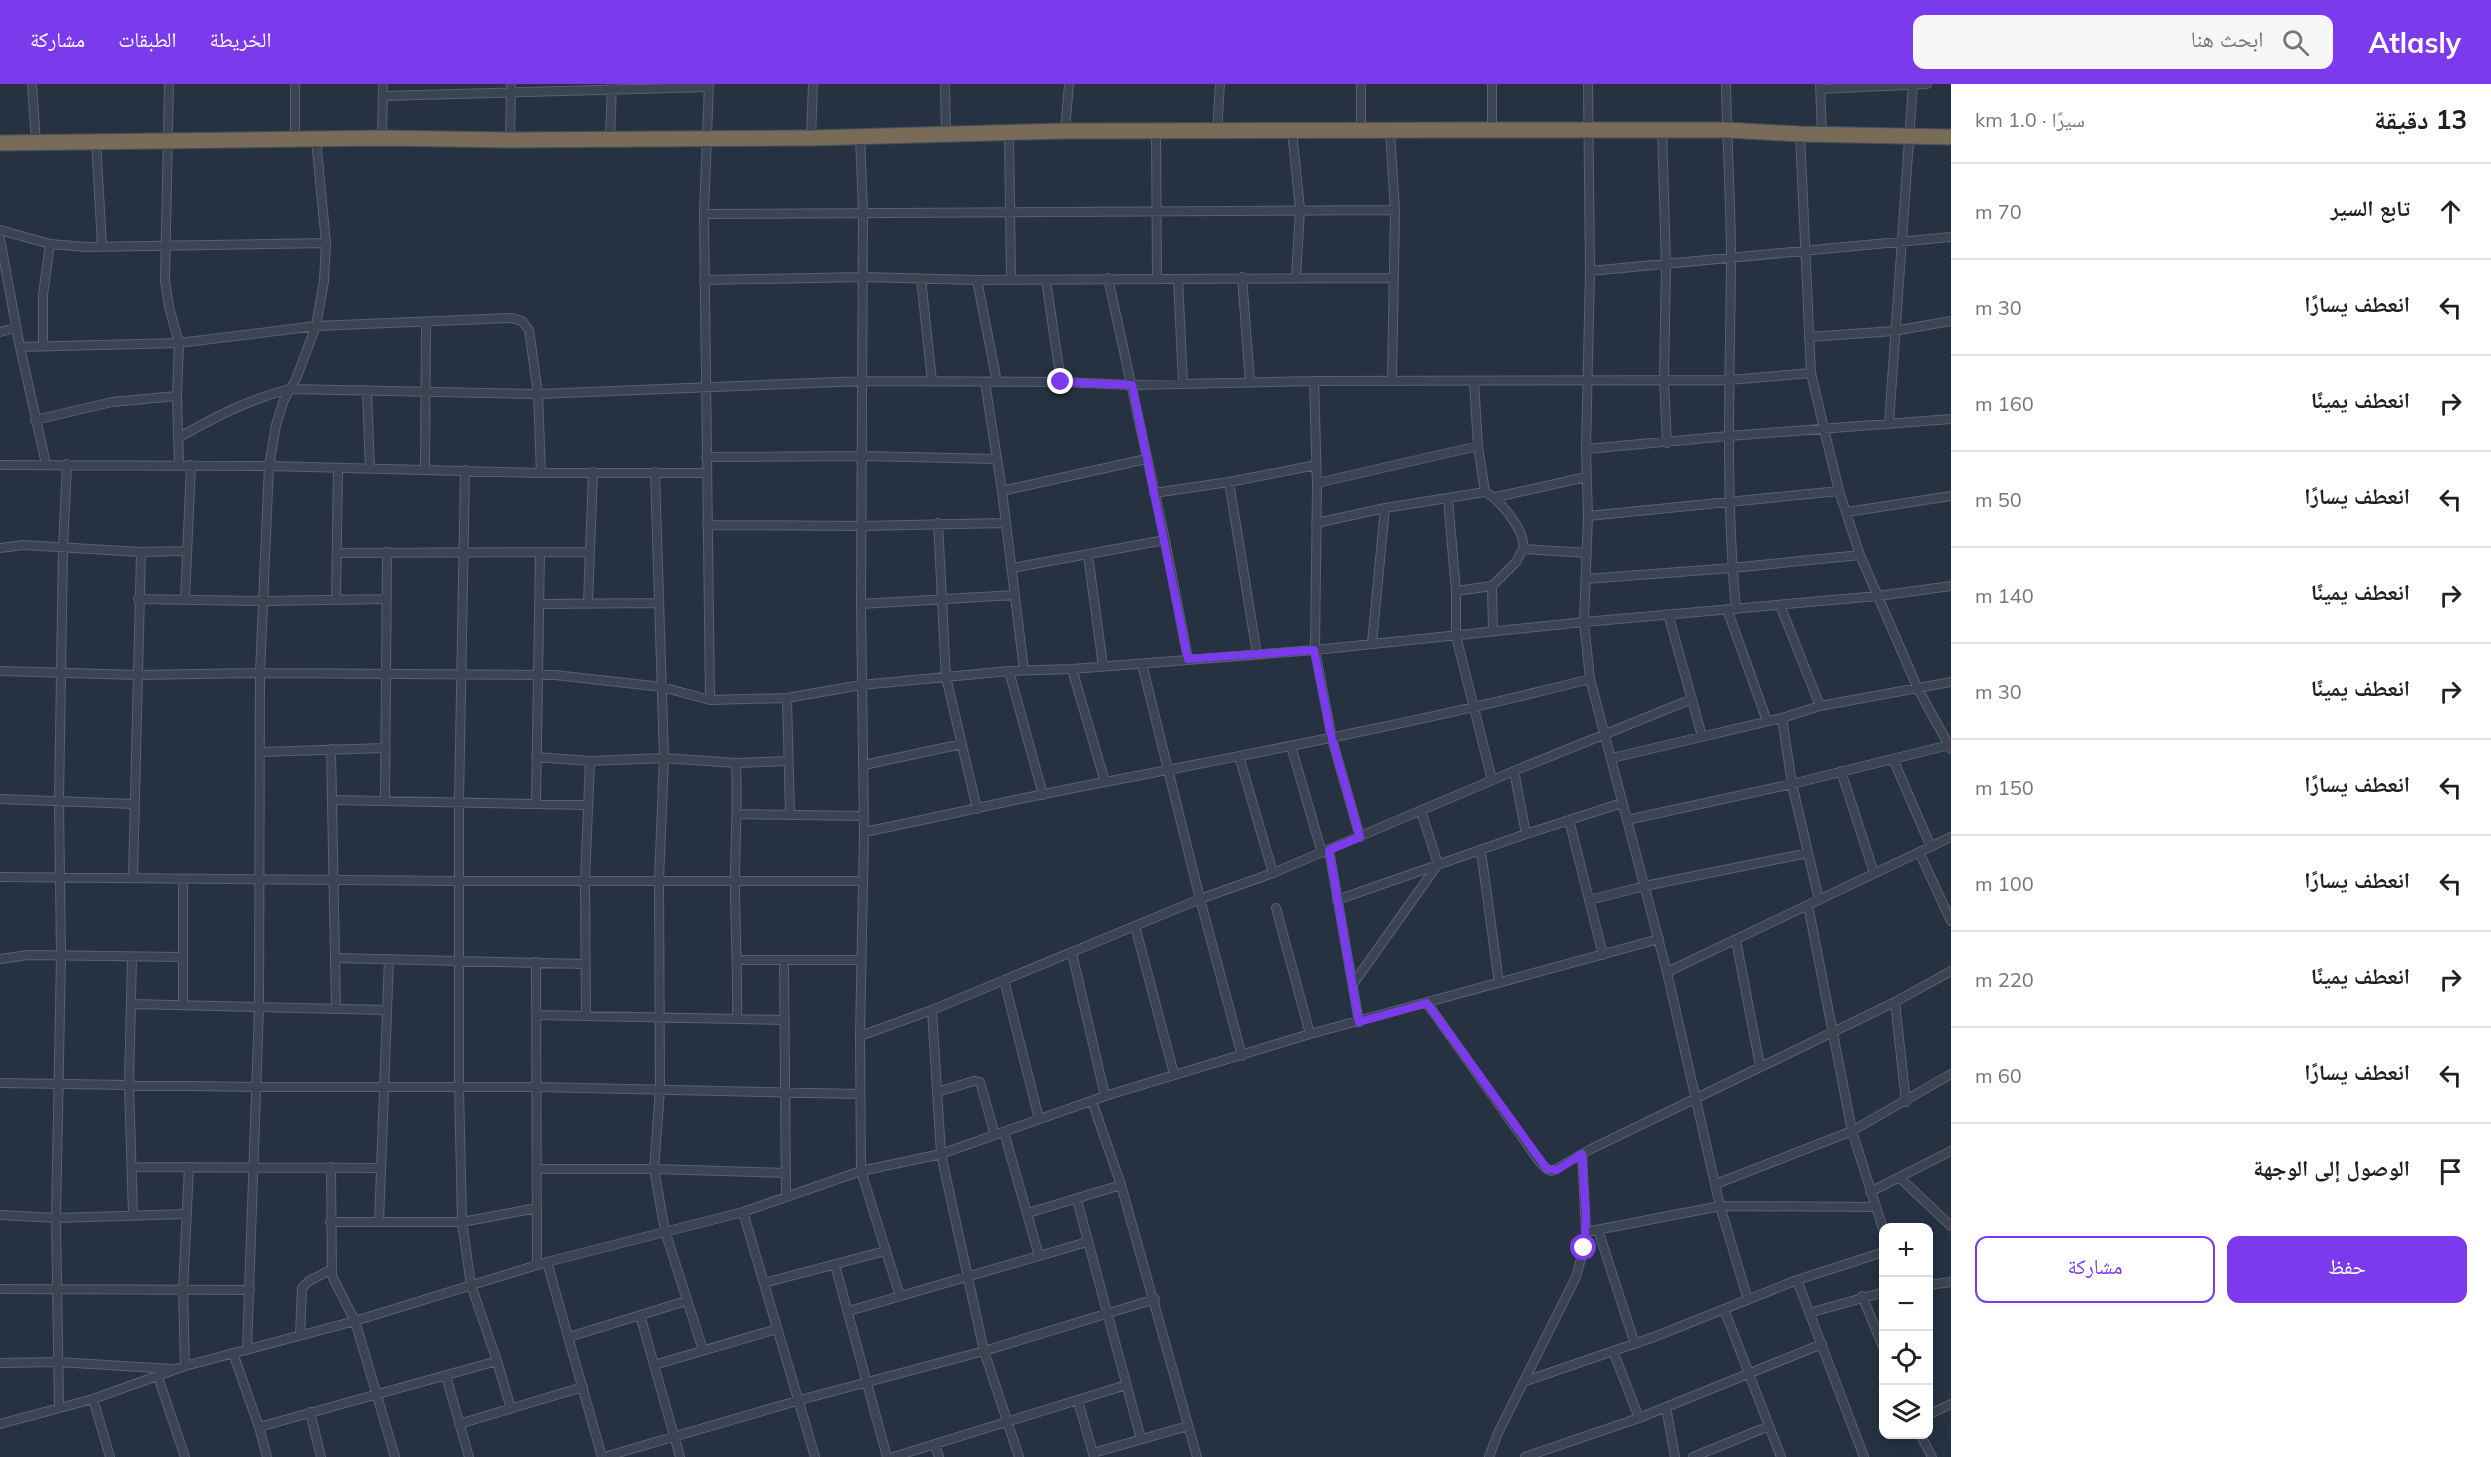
<!DOCTYPE html>
<html lang="ar">
<head>
<meta charset="utf-8">
<style>
	:root { --surface:#fff; --page:#f6f6f6; --text:#202124; --muted:#757577; --line:#e0e0e0; --accent:#7c3aed }
	body { margin:0; font-family:Mulish,"Noto Naskh Arabic",sans-serif; background:var(--page); color:var(--text); direction:rtl }
	.controls { position:absolute; right:18px; bottom:18px; display:grid; overflow:hidden; border-radius:12px; box-shadow:0 3px 15px #0003 }
	.controls button { width:54px; height:54px; display:grid; place-items:center; padding:0; border:0; border-bottom:2px solid var(--line); background:var(--surface); color:var(--text); font:30px sans-serif }
	.stop { position:absolute; width:18px; height:18px; margin:-14px; border:4px solid #7c3aed; border-radius:50%; background:#fff }
	.stop.end { background:#7c3aed; border-color:#fff; box-shadow:0 2px 6px #0008 }
	.list { margin:0; padding:0; list-style:none }
	h2 { display:flex; justify-content:space-between; align-items:center; height:78px; margin:0; padding:0 24px; font-size:26px }
	h2 small { font-size:20px; font-weight:400; color:var(--muted) }
	.list li { display:grid; grid-template-columns:39px 1fr auto; gap:18px; align-items:center; box-sizing:border-box; height:96px; padding:0 24px; border-top:2px solid var(--line) }
	.list b { display:block; font-size:22px; white-space:nowrap }
	.list em { font-size:20px; font-style:normal; color:var(--muted) }
	.actions { display:flex; gap:12px; padding:18px 24px }
	.actions a { flex:1; padding:14px 0; border:2px solid var(--accent); border-radius:12px; text-align:center; font-size:21px; color:var(--accent) }
	.actions .main { background:var(--accent); color:#fff }
	.icon { flex:none; width:33px; height:33px; fill:none; stroke:currentColor; stroke-width:2; stroke-linecap:round; stroke-linejoin:round }
	.map { position:relative; flex:none; width:1951px; height:1373px; overflow:hidden; direction:ltr }
	header { display:flex; align-items:center; gap:36px; box-sizing:border-box; height:84px; padding:0 30px; background:var(--accent); color:#fff }
	header strong { font-size:28px }
	nav { display:flex; gap:33px; margin-inline-start:auto; font-size:21px }
	.search { width:420px; height:54px; background:var(--page); display:flex; align-items:center; gap:15px; box-sizing:border-box; padding:0 21px; border-radius:12px; color:var(--muted); font-size:22px }
	main { display:flex }
	aside { flex:1; background:var(--surface) }
	.map>svg:first-child { display:block }
</style>
</head>
<body>
<header>
<strong>Atlasly</strong>
<div class="search"><svg class="icon" aria-label="search" viewBox="0 0 24 24"><circle cx="10" cy="10" r="6"/><path d="M15 15l6 6"/></svg>ابحث هنا</div>
<nav><a>الخريطة</a><a>الطبقات</a><a>مشاركة</a></nav>
</header>
<main>
<aside>
<h2>13 دقيقة<small>سيرًا · 1.0 km</small></h2>
<ul class="list">
<li><svg class="icon" aria-label="ahead" viewBox="0 0 24 24"><path d="M12 20V5M6 11l6-6 6 6"/></svg><div><b>تابع السير</b></div><em>70 m</em></li>
<li><svg class="icon" aria-label="left" viewBox="0 0 24 24"><path d="M17 20v-9H6M10 6l-5 5 5 5"/></svg><div><b>انعطف يسارًا</b></div><em>30 m</em></li>
<li><svg class="icon" aria-label="right" viewBox="0 0 24 24"><path d="M7 20v-9h11M14 6l5 5-5 5"/></svg><div><b>انعطف يمينًا</b></div><em>160 m</em></li>
<li><svg class="icon" aria-label="left" viewBox="0 0 24 24"><path d="M17 20v-9H6M10 6l-5 5 5 5"/></svg><div><b>انعطف يسارًا</b></div><em>50 m</em></li>
<li><svg class="icon" aria-label="right" viewBox="0 0 24 24"><path d="M7 20v-9h11M14 6l5 5-5 5"/></svg><div><b>انعطف يمينًا</b></div><em>140 m</em></li>
<li><svg class="icon" aria-label="right" viewBox="0 0 24 24"><path d="M7 20v-9h11M14 6l5 5-5 5"/></svg><div><b>انعطف يمينًا</b></div><em>30 m</em></li>
<li><svg class="icon" aria-label="left" viewBox="0 0 24 24"><path d="M17 20v-9H6M10 6l-5 5 5 5"/></svg><div><b>انعطف يسارًا</b></div><em>150 m</em></li>
<li><svg class="icon" aria-label="left" viewBox="0 0 24 24"><path d="M17 20v-9H6M10 6l-5 5 5 5"/></svg><div><b>انعطف يسارًا</b></div><em>100 m</em></li>
<li><svg class="icon" aria-label="right" viewBox="0 0 24 24"><path d="M7 20v-9h11M14 6l5 5-5 5"/></svg><div><b>انعطف يمينًا</b></div><em>220 m</em></li>
<li><svg class="icon" aria-label="left" viewBox="0 0 24 24"><path d="M17 20v-9H6M10 6l-5 5 5 5"/></svg><div><b>انعطف يسارًا</b></div><em>60 m</em></li>
<li><svg class="icon" aria-label="arrive" viewBox="0 0 24 24"><path d="M6 21V4h12l-3 4 3 4H6"/></svg><div><b>الوصول إلى الوجهة</b></div></li>
</ul>
<div class="actions"><a class="main">حفظ</a><a>مشاركة</a></div>
</aside>
<div class="map">
<svg width="1951" height="1373" viewBox="0 0 1951 1373">
	<rect width="100%" height="100%" fill="#263242"/>
	<g fill="none" stroke-linecap="round" stroke-linejoin="round">
		<g stroke="#58626f" stroke-width="10">
			<path id="street" d="M32 0 36 59
				M169 0 165 196 169 223 179 259 177 312 179 381
				M709 0 704 130 710 616
				M945 0 946 50
				M1361 0V47
				M1492 0V46
				M1588 0 1590 187 1586 365 1588 432 1584 538 1590 595 1667 888 1720 1122 1748 1216
				M1726 0C1727 59 1731 119 1731 178 1730 293 1725 410 1736 525
				M1820 0 1822 51
				M1820 5 1927 0
				M383 12 709 3
				M1662 45 1666 181 1664 296 1667 359
				M1065 47 1069 0
				M1217 47 1220 0
				M1292 47 1300 125 1296 194
				M1390 47 1395 126 1392 296
				M1156 48 1157 194
				M1009 50 1011 196
				M1800 50 1811 289 1824 345 1839 407 1860 471 1918 605 1951 665
				M860 53 863 127 861 520 864 748 860 952 861 1087 900 1212
				M382 54 383 0
				M811 54 813 0
				M295 55V0
				M610 55 612 0
				M510 56 511 0
				M96 57 102 162
				M704 130 1395 126
				M0 146 50 160 86 163 326 159
				M0 155 20 263 46 380
				M1590 187 1951 153
				M1242 193 1250 298
				M1108 194 1165 456 1188 575
				M921 195 932 297
				M1178 195 1183 300
				M704 196 863 193 977 196 1393 194
				M977 196 997 298
				M1046 196 1061 298
				M0 248 16 244
				M1809 253 1894 247 1951 237
				M43 261V211L50 160
				M20 263 179 259 316 242 512 234 522 237 529 246 538 310 541 389
				M1314 297 1317 401 1315 566 1332 655 1360 753
				M985 298 1002 407 1024 586
				M1474 298 1478 362 1485 408
				M367 306 370 385
				M35 336 112 318 177 312
				M1889 339 1913 0
				M178 354C215 333 249 315 290 305L538 310 864 297 1061 298 1132 301 1314 297 1729 296 1811 289
				M1586 365 1729 352 1951 335
				M706 373 863 372 997 375
				M0 381 269 382 541 389H705
				M425 386 426 239
				M465 386 459 718V1002L462 1138 471 1201 497 1277 511 1325
				M655 388 664 674 659 796 660 1006 654 1085 665 1147 703 1266
				M1229 398 1257 570
				M1317 399 1478 362
				M1002 407 1146 375
				M1154 409 1229 398 1316 381
				M1496 413 1586 393
				M1448 415 1456 507V552L1492 696
				M1847 428 1951 412
				M1588 432 1839 407
				M938 439 946 593 977 725
				M1316 439 1385 424 1485 408C1499 414 1527 449 1523 465
				M707 441 861 442 1005 439
				M0 464 23 461 141 468 186 467
				M337 469 590 468
				M1088 471 1103 582
				M1012 484 1165 456
				M1586 495 1732 484 1860 471
				M1456 507 1492 502
				M138 515 263 517 387 515
				M185 516 191 381
				M336 516 338 385
				M588 518 593 388
				M540 520 659 519
				M861 520 1015 511
				M1780 521 1820 622
				M1727 525 1767 637
				M1668 530 1702 652
				M1493 547 1492 502 1516 478 1523 465 1587 469
				M1372 559 1385 424
				M1142 580 1200 815 1242 972
				M1072 585 1105 698
				M0 587 138 591 260 589 555 591 662 603 710 616 787 614 861 601 1009 587 1072 585 1315 566 1584 538 1878 512 1951 502
				M1009 587 1043 711
				M787 614 790 730
				M1782 634 1792 700 1819 816
				M1291 662 1322 769
				M331 665 336 925
				M261 668 385 664
				M1239 672 1273 789
				M536 673 590 677 664 674 736 679 788 677
				M1612 674 1782 634 1820 622 1951 598
				M1893 675 1931 763
				M736 679C738 719 735 758 735 798 735 844 738 889 737 935
				M864 681 962 660
				M1514 687 1526 750
				M1841 687 1874 789
				M0 715 134 720
				M332 716 587 721
				M385 716 387 468
				M536 720 540 468
				M738 730 864 732
				M1569 736 1603 871
				M1627 736 1792 700 1949 661
				M864 748C944 732 1024 713 1105 698 1267 667 1429 636 1590 595
				M1329 766 1359 938
				M1481 767 1499 899
				M1919 768 1951 837
				M0 793 460 797H863
				M133 794 141 468
				M1337 816 1526 750 1622 719
				M1589 816 1645 802 1808 769
				M1808 821 1852 1047 1884 1148
				M1276 824 1310 950
				M1135 842 1174 990
				M1736 856 1760 982
				M1072 869 1105 1012
				M132 873 129 1001 133 1131
				M336 874 585 880
				M0 875 28 871 182 873
				M738 876H862
				M784 877 786 1112
				M536 878 537 1181
				M1667 888 1951 753
				M1004 896 1039 1035
				M1353 900 1438 780 1421 727
				M1895 918 1906 1018
				M1427 919 1539 1077 1547 1085 1552 1087 1591 1065 1895 918 1951 887
				M132 920 386 926
				M183 921V796
				M932 926 941 1070 984 1267 1019 1373
				M537 931 784 936
				M586 932 585 797 590 677
				M860 952 932 926 1200 815 1273 789 1514 687 1692 615
				M0 999 257 1003H537L860 1010
				M937 1008 974 997 980 998 995 1051
				M1092 1017 1121 1101 1197 1373
				M1004 1048 1039 1172
				M131 1083 381 1084
				M331 1083 332 1192 355 1237 395 1373
				M537 1085H654L786 1089
				M1899 1093 1951 1142
				M1716 1100 1852 1047 1951 990
				M1870 1108 1951 1067
				M1077 1116 1141 1355
				M743 1128 815 1373
				M1028 1129 1121 1101
				M0 1131 56 1134 187 1130
				M330 1138H462L537 1124
				M379 1138 389 875
				M1598 1146 1635 1260
				M1586 1148 1720 1122 1875 1123
				M547 1178 602 1373
				M835 1181 887 1373
				M1797 1196 1864 1373
				M764 1199 885 1167
				M1928 1201 1951 1198
				M0 1205 250 1206
				M1862 1212 1884 1265
				M1724 1225 1781 1373
				M849 1227 1087 1158
				M1809 1229 1884 1208
				M640 1231 680 1373
				M300 1251 302 1204 309 1197 332 1185
				M569 1253 686 1217
				M247 1265 259 924 260 589 269 382 276 341 284 316 296 295 316 242 324 197 326 159 316 55
				M1613 1267 1639 1334
				M233 1269 259 1343 267 1373
				M0 1279 58 1278 172 1285
				M654 1281 777 1245
				M185 1282 183 1206 189 1083
				M446 1292 469 1373
				M158 1293 185 1373
				M1523 1298 1654 1253 1797 1196 1884 1168
				M93 1315 110 1373
				M1078 1317 1094 1373
				M1666 1323 1675 1373
				M59 1324 56 1134 61 872 59 717 63 463 67 380
				M310 1328 321 1373
				M1928 1331 1951 1320
				M0 1340 93 1315 185 1282 355 1237 547 1178 743 1128 861 1087 941 1070 1105 1012 1310 950 1659 855
				M459 1340 583 1303
				M259 1343 497 1277
				M1920 1350 1932 1373
				M935 1360 939 1373
				M1093 1369 1188 1342
				M604 1373 800 1316 984 1267 1155 1215
				M893 1373 1126 1301
				M1489 1373 1498 1349 1576 1193 1584 1164 1586 1148 1582 1070
				M1525 1373 1639 1334 1822 1260
				M1693 1373 1769 1342"/>
		</g>
		<g stroke="#454f5c" stroke-width="17">
			<path id="highway" d="M0 59 382 54 510 56 811 54 1065 47 1492 46H1727L1800 50 1951 53"/>
		</g>
		<use href="#street" stroke="#3a4452" stroke-width="8"/>
		<use href="#highway" stroke="#786b57" stroke-width="15"/>
	</g>
	<g fill="none" stroke-linecap="round" stroke-linejoin="round">
		<path stroke="#7c3aed" stroke-width="8" d="M1061 298 1132 301 1188 575 1314 566 1332 655 1360 753 1329 766 1359 938 1427 919 1547 1085 1557 1086 1582 1070 1586 1133 1584 1164"/>
	</g>
</svg>
<div class="controls">
<button>+</button>
<button>−</button>
<button><svg class="icon" aria-label="locate" viewBox="0 0 24 24"><circle cx="12" cy="12" r="6"/><path d="M12 2v4M12 18v4M2 12h4M18 12h4"/></svg></button>
<button><svg class="icon" aria-label="layers" viewBox="0 0 24 24"><path d="M12 4l9 5-9 5-9-5zM3 14l9 5 9-5"/></svg></button>
</div>
<div class="stop" style="left:1584px;top:1164px"></div>
<div class="stop end" style="left:1061px;top:298px"></div>
</div>
</main>
</body>
</html>
